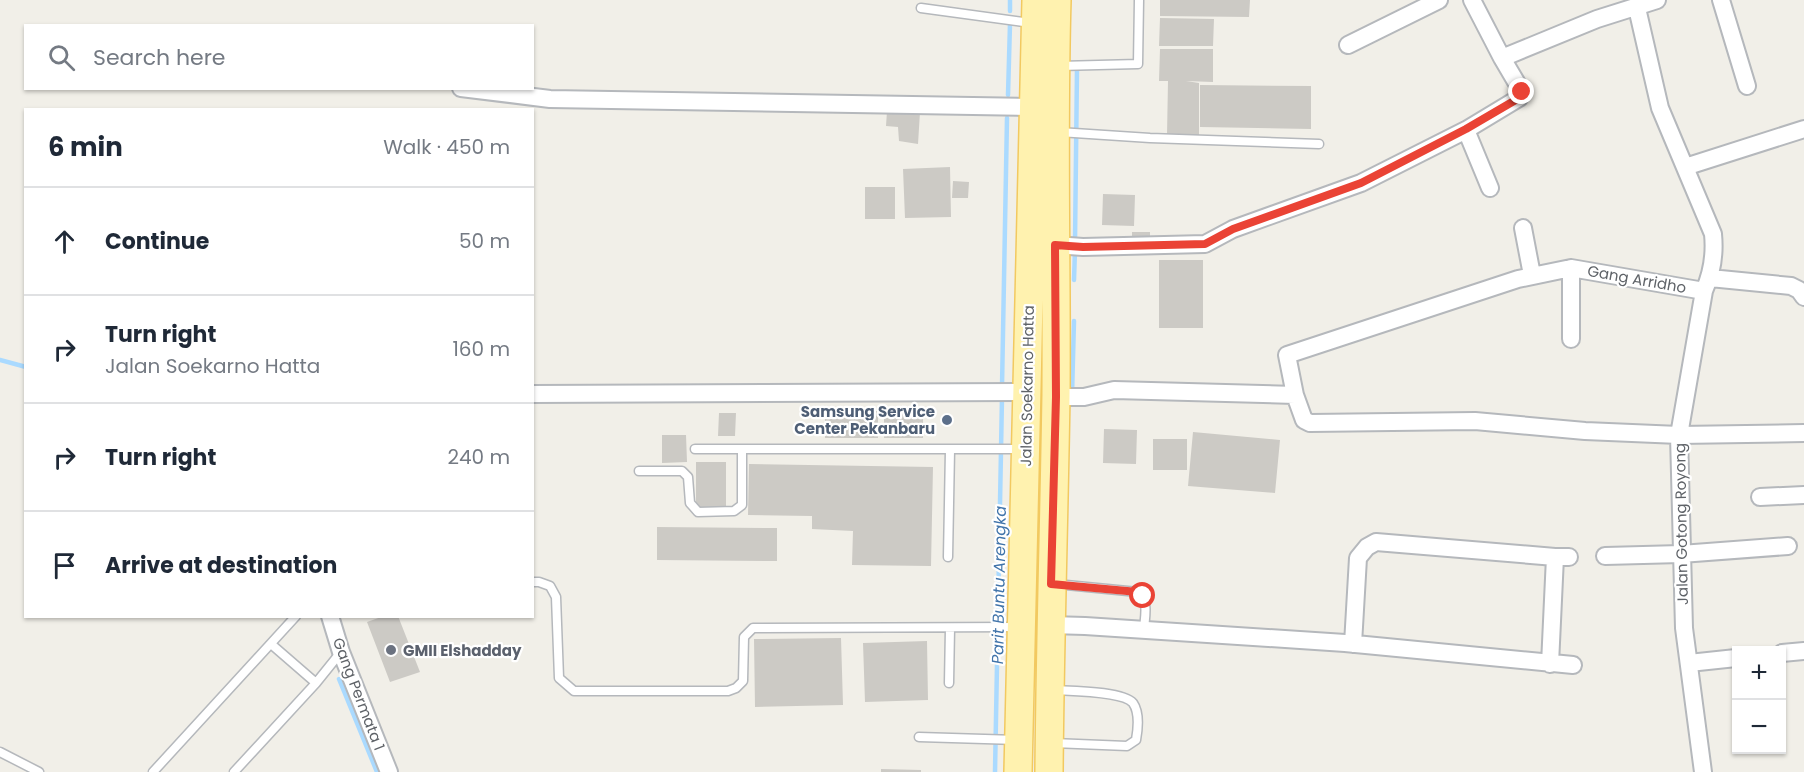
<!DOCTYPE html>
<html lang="en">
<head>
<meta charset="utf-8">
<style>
	:root { --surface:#fff; --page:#f2f2f3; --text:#1f2937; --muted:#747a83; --line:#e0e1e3 }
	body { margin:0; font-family:Poppins,sans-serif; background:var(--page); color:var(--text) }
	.controls { position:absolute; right:18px; bottom:18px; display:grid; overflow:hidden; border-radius:0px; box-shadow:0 2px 4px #0004 }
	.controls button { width:54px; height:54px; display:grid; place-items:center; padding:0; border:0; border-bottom:2px solid var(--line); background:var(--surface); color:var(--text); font:30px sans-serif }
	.stop { position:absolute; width:18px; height:18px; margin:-14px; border:4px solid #ea4335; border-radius:50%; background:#fff }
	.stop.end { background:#ea4335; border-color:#fff; box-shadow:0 2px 6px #0008 }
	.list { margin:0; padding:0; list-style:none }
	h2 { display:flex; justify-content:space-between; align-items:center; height:78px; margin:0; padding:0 24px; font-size:26px }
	h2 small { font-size:20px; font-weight:400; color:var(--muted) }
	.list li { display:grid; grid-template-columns:39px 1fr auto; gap:18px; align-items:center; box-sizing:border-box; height:108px; padding:0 24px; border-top:2px solid var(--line) }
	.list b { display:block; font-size:22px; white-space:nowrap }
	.list p { margin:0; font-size:20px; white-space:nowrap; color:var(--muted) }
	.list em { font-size:20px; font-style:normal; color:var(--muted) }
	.icon { flex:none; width:33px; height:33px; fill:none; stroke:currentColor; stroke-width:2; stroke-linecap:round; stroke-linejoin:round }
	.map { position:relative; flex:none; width:1804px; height:772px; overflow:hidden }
	.search { position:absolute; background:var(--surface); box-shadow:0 2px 4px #0004; left:24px; top:24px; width:510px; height:66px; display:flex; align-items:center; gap:15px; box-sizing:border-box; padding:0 21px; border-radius:0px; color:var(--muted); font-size:22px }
	.panel { position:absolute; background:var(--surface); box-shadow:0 2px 4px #0004; left:24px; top:108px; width:510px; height:510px; border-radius:0px }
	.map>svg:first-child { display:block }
</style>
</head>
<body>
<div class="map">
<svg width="1804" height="772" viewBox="0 0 1804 772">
	<rect width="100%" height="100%" fill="#f1efe8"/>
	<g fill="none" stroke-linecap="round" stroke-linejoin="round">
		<path stroke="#aadaff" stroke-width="4.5" d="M1010 11V0
			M1008 95 1010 24
			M1075 242 1077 69
			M1074 280 1075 250
			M0 360 26 367
			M1002 387 1007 118
			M1072 395 1074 321
			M339 679 377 772
			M995 772 1002 397"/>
	</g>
	<path fill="#cccac5" d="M1160 0H1250L1249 17 1160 16Z
		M1160 18 1214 19 1213 46H1159Z
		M1160 49H1213V82L1186 81 1199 83V135H1167L1168 81H1159Z
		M1200 85 1311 86V129L1200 127Z
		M887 111 920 112 918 144 899 141 898 127 886 126Z
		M950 167 951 217 905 218 903 169Z
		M953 181 969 182 968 198H952Z
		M865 187H895V219H865Z
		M1103 194 1135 195 1134 226 1102 225Z
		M1132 232H1150V246H1132Z
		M1159 260H1203V328H1159Z
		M923 410V438H884V411Z
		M878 411V438H825V412Z
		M719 413H736L735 436H718Z
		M1104 429 1137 430 1136 464 1103 463Z
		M1193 432 1280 440 1275 493 1188 486Z
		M662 435H686L687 462 662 463Z
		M1153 439H1187V470H1153Z
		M696 462H726V508H696Z
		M749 464 933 467 931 566 852 565 853 531 812 529V516L748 515Z
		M657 527 777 528V561L657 560Z
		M384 616H398L420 672 390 682 367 622Z
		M841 638 843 705 755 707 754 639Z
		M927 641 928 700 865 702 863 643Z
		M881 769 921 770V772H881Z"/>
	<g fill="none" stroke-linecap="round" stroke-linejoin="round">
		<g stroke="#b5b8bc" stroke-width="11">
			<path id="service" d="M921 8 1031 23
				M1059 66 1138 64 1139 0
				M1059 132 1150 138 1319 144
				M695 449H1022
				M639 471H682L688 477 690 503 698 512 734 511 742 505V449
				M948 557 950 450
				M532 582H539L550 586 556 597 559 678 574 691H728L736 688 743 681 744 637 753 628 1018 627
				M1056 584 1138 592C1149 601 1145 616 1144 629
				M271 644 316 683
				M949 683 950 628
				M919 737 1017 740
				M1053 743 1127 746 1136 740C1138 729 1140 713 1133 703 1123 691 1072 691 1055 690
				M0 752 39 772
				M153 772 296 616
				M234 772 316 683 341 652"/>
		</g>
		<g stroke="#b5b8bc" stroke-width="20">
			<path id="minor" d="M1721 0 1747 86
				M1637 8 1660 108 1713 234C1715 254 1712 273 1704 291L1679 435 1684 628 1703 772
				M1348 45 1439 0
				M1502 58 1597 19 1657 0
				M461 88 550 99 1033 107
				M1466 130 1490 188
				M1685 167 1804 129
				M1523 228 1532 275
				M1055 245 1083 247 1205 244 1233 229 1361 183 1466 130 1519 98 1522 92 1502 58 1472 0
				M1571 268V339
				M1710 278 1791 286 1799 290 1804 297
				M1704 291 1571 268 1518 279 1287 355 1295 395 1304 420 1310 423 1475 421 1585 431 1679 435 1804 433
				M532 394 1026 392
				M1056 397H1084L1114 390 1295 395
				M1760 497 1804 495
				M1605 556 1681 554 1788 546
				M330 616 341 652 389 772
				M1050 625 1085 626 1345 643 1573 665
				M1353 644 1358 558 1367 547 1376 542 1555 557H1569
				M1782 653 1804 651
				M1689 663 1736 658
				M1550 664 1555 557"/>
		</g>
		<g stroke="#f2c960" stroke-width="30">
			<path id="primary" d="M1018 772 1036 0
				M1049 772C1050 646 1054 521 1056 395 1057 263 1053 132 1057 0"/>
		</g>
		<use href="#service" stroke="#fff" stroke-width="8"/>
		<use href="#minor" stroke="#fff" stroke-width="16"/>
		<use href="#primary" stroke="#fff2af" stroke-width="27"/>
	</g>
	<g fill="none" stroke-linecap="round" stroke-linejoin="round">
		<path stroke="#ea4335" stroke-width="8" d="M1143 596 1138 592 1051 584 1056 397 1055 245 1083 247 1205 244 1233 229 1361 183 1466 129 1519 98 1522 92"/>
	</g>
	<circle fill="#5c6f8a" stroke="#fff" stroke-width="2" cx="947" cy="420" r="6"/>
	<circle fill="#6b7280" stroke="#fff" stroke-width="2" cx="391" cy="650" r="6"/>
	<g text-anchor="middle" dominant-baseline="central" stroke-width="4.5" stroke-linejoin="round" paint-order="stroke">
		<g font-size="15" fill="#5f6368" stroke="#fff">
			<text transform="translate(1637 279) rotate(10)">Gang Arridho</text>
			<text transform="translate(1027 386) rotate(-89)">Jalan Soekarno Hatta</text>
			<text transform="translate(1681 524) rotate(-91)">Jalan Gotong Royong</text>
			<text transform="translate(359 694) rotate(69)">Gang Permata 1</text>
		</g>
		<g font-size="15" font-weight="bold" fill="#4e5e75" stroke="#fff" text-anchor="end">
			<text x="935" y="411">Samsung Service<tspan x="935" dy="17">Center Pekanbaru</tspan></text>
		</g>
		<g font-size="15" font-weight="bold" fill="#5b616d" stroke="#fff" text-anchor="start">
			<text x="403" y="650">GMII Elshadday</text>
		</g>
		<g font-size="16" font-style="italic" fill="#4174aa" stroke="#fff">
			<text transform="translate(999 585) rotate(-89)">Parit Buntu Arengka</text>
		</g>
	</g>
</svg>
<div class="controls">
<button>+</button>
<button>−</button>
</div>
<div class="stop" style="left:1143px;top:596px"></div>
<div class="stop end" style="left:1522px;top:92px"></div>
<div class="search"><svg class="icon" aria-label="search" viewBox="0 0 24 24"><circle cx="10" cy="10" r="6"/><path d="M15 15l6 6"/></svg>Search here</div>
<section class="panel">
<h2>6 min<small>Walk · 450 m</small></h2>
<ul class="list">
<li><svg class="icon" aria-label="ahead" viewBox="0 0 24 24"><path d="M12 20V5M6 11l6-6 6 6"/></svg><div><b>Continue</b></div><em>50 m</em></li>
<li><svg class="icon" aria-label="right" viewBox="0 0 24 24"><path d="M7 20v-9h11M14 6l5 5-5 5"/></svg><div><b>Turn right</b><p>Jalan Soekarno Hatta</p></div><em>160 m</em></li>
<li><svg class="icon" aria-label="right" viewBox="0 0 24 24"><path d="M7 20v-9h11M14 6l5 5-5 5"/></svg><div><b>Turn right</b></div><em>240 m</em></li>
<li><svg class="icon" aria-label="arrive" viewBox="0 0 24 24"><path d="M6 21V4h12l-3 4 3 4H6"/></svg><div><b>Arrive at destination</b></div></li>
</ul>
</section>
</div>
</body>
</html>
